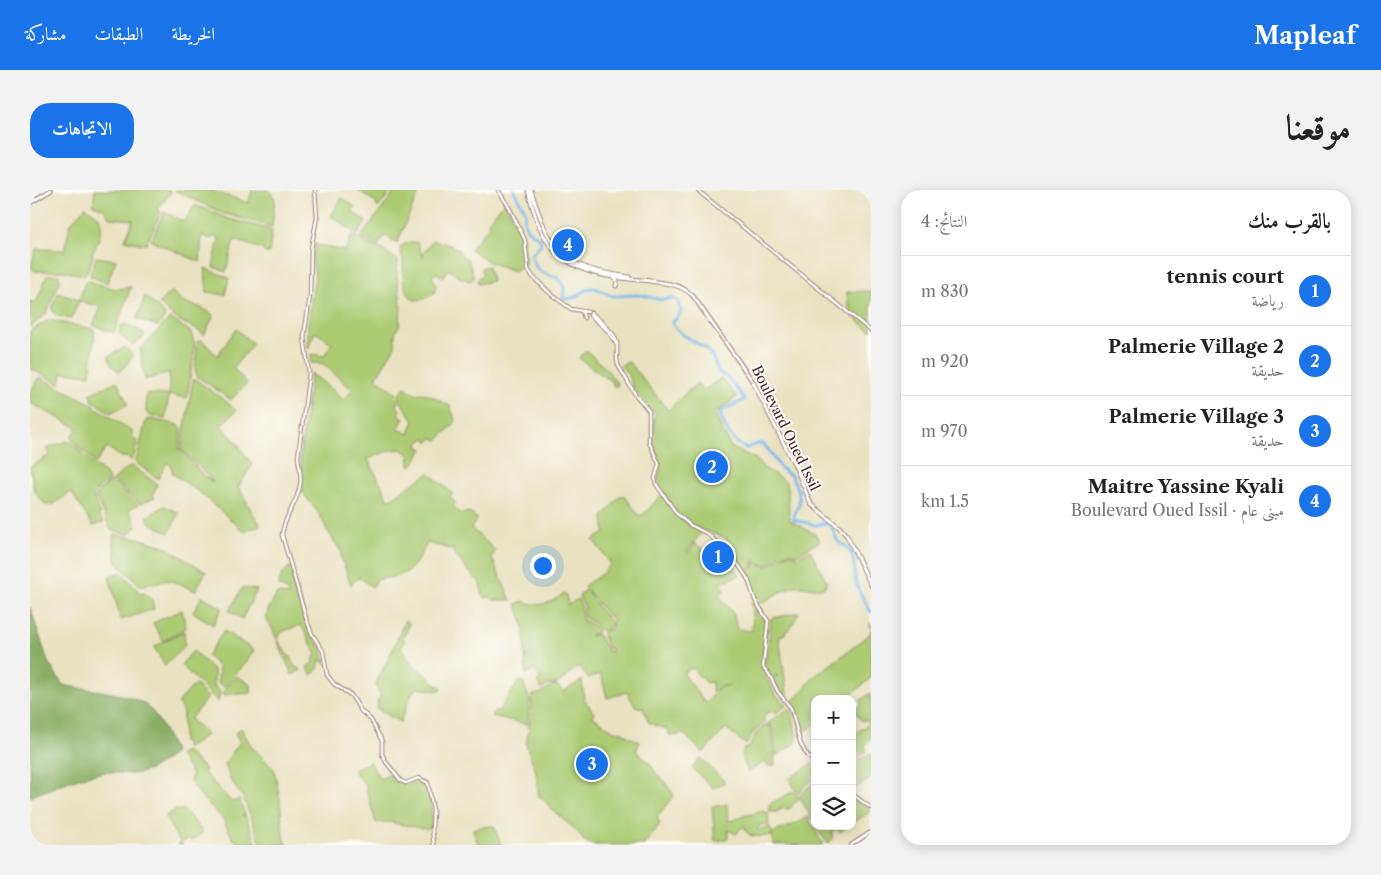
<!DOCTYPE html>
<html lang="ar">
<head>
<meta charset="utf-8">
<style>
	:root { --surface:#fff; --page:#f2f2f2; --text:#222; --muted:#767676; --line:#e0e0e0; --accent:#1a73e8 }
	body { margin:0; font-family:"Libre Caslon Text",Amiri,serif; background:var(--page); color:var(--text); direction:rtl }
	.controls { position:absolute; right:15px; bottom:15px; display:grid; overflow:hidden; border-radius:10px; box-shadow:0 2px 12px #0003 }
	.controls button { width:45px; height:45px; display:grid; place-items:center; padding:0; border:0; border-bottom:1px solid var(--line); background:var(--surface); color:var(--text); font:25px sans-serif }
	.you { position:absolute; left:512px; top:375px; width:18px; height:18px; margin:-12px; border:4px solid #fff; border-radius:50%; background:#1a73e8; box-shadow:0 0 0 8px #1a73e833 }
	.badge { display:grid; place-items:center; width:32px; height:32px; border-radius:50%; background:var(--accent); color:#fff; font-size:16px; font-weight:700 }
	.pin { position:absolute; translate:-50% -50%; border:2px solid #fff; box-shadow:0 1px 5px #0006 }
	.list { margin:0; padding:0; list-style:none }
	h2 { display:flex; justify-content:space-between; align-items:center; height:65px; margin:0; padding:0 20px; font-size:21px }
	h2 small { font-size:16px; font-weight:400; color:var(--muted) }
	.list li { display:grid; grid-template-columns:32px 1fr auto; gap:15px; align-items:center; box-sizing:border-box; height:70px; padding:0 20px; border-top:1px solid var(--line) }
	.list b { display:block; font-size:19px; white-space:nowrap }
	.list p { margin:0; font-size:16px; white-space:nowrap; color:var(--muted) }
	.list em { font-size:16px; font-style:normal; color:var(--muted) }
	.icon { flex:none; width:28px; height:28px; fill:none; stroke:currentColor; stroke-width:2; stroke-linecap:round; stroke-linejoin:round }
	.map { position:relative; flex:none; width:841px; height:655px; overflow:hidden; direction:ltr; border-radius:20px }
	header { display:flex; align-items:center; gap:30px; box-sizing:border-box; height:70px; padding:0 25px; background:var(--accent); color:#fff }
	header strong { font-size:24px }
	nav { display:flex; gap:28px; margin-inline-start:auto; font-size:18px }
	.intro { display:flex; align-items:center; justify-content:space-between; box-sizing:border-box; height:120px; padding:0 30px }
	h1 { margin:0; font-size:35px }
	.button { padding:12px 22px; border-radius:20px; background:var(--accent); color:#fff; font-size:18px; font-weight:700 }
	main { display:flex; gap:30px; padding:0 30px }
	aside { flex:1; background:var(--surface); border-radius:20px; box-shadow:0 2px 12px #0003 }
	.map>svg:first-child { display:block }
</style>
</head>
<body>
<header>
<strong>Mapleaf</strong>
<nav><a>الخريطة</a><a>الطبقات</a><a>مشاركة</a></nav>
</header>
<div class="intro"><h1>موقعنا</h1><a class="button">الاتجاهات</a></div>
<main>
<aside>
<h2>بالقرب منك<small>النتائج: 4</small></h2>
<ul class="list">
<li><span class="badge">1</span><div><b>tennis court</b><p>رياضة</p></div><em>830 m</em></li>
<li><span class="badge">2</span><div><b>Palmerie Village 2</b><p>حديقة</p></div><em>920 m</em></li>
<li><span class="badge">3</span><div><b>Palmerie Village 3</b><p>حديقة</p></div><em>970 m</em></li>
<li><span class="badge">4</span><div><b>Maitre Yassine Kyali</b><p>مبنى عام · Boulevard Oued Issil</p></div><em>1.5 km</em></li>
</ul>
</aside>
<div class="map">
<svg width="841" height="655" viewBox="0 0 841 655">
	<rect width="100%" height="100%" fill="#fdfcf7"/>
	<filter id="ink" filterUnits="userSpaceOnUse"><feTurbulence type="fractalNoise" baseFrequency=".02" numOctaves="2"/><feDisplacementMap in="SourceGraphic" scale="10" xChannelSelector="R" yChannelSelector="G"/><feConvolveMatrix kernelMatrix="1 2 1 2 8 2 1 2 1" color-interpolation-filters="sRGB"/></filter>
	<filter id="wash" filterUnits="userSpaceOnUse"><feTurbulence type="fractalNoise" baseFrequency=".0096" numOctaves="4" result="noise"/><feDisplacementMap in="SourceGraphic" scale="20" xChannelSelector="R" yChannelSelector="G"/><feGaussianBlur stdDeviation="1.12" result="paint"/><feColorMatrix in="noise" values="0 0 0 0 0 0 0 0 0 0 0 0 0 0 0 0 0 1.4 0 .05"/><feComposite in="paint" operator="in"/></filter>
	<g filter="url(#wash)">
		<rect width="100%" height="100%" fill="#e8e2c0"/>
		<path fill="#accb73" stroke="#7b754f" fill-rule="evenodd" d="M65 0H139L141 2 128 19 131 22 116 55 95 50 103 30 79 28 74 19 63 15Z
			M144 0H180L219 13 222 0H239L245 9 242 37 192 23Z
			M328 0H362L348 18 345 12Z
			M366 0H390L367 53 355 45 348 55 331 47Z
			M312 8 325 17 322 22 336 31 328 45 301 26Z
			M475 12 494 51 496 74 484 81 457 71 440 59 458 37 459 30Z
			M165 15 199 29 242 40 239 63H235L232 59 204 50 196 82 183 77 189 49 185 46 180 49 172 45 170 72 122 51V49L134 22 154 32Z
			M55 17C79 28 71 42 64 61L62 62 63 66 57 83 53 85 33 81H4L1 76 6 59 35 60 40 34Z
			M322 45 351 59 368 70 367 86 371 113 370 134 365 143V156L346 188 366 203 368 213 365 215 370 219 368 224 374 228 368 239 379 244 381 237 384 231C378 221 371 216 369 204L375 197 386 204C398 200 409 212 420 216L426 232 408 250 403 248 398 252 395 248 389 252 388 256 393 259 382 276 379 274 380 265 371 259 360 260 338 269 359 310 399 283 423 304 420 307 426 313 423 316 431 324 439 322 447 329 441 338 466 361 461 367 481 410H463L460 407 454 408 449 391 438 381 421 359 397 353C383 380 380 386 348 389L342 397 329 387 321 395 311 367 312 363 297 340 290 325 276 307 272 299 270 266 281 183 309 205 314 211 323 198 318 196 294 174 281 173V164L294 166 302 153 285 142 278 159V135L285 85 282 69 284 54 315 61Z
			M403 50 420 55 429 60 431 65 438 69 444 88 440 91 429 87 418 79 413 87 407 83 402 85 406 97 403 105 393 109 384 110C372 100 373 87 373 72 373 67 370 63 370 57L377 53 387 52 393 67V63Z
			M66 67 86 70 77 93 60 86Z
			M458 76 462 91 448 94 447 90 450 89 449 87 453 85 451 78Z
			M175 78 199 88 195 105 177 102Z
			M17 85H29L30 90 16 124 0 137V111L6 113Z
			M56 90 85 99 101 97 84 143 63 135 71 117 49 111 41 129 28 126 23 122 22 117 28 103 49 110Z
			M141 101 155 113 170 117 184 125 174 145C167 138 160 136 152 132 143 127 136 120 129 113Z
			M841 101V141C824 127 818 126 817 102Z
			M115 106 135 124 134 129 128 136 107 129Z
			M140 128 161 142 165 156 157 208 139 205 135 229 120 226 116 222V204L139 205V182L115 190 110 159Z
			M19 130 63 139 65 142 60 185 32 182 30 194 0 178V141Z
			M96 134 114 143 115 145 112 149H109L104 155 101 154 89 144 90 136Z
			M206 139 223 154 203 178 217 193 201 210 168 187C161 179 169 162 167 151L172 150 187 166Z
			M95 157 103 166 90 182 82 176 78 167Z
			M556 160 578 181 588 195 584 197 583 193 549 168Z
			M599 172 638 220 667 193 674 200 691 188 707 207 687 222 686 227 701 257 726 269 734 278 755 291 758 296 759 325 761 331 785 344 790 351 766 365 760 362 748 367 736 375 730 373 726 369 723 371 724 376 716 382 705 366 692 355 697 348C678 342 659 337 646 321 639 312 634 300 627 291L631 276 622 249 625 224 604 200 599 186 591 175Z
			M9 187 58 212 104 243 102 247 107 251 104 267 101 270 97 267H91L77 257 66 273 43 252 42 245 48 238 0 213V202Z
			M165 189 197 212 206 221 191 235 207 253 222 275 208 297C214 305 217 313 222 322 224 327 229 329 230 335L225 338H220L215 342 169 302 143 284 141 276 137 272 128 289 105 272 107 268 116 230 120 229 149 235 152 239 149 259C161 269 171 286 184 293 174 281 163 270 151 259L163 190Z
			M87 191 98 214 80 223 63 211 60 204Z
			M36 251 40 252 78 287 79 290 67 299 63 306 70 324 69 326 74 332 63 336 41 302 24 314 15 315 4 300 0 277 20 265 17 258Z
			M101 275 127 294 123 305 125 307 110 314 84 289Z
			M83 290 108 315 99 319 107 337 98 344 81 340 66 307 68 301Z
			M633 303C642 321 653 334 672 342L657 361 658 363 665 353 682 367 681 370 687 364 692 368 682 379 694 372 696 375C704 375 706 378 710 385L690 393 695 400 689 405 704 425 707 439 722 441 723 421 721 411H725L736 428 738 439 733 458 732 480 746 505 757 515 746 523 744 521 737 523 733 528 735 532 724 541 716 555 696 538 673 563 654 544 640 546 637 539 619 533 613 518 605 516 597 502 577 508 571 484 558 488 549 476 527 494 518 495 512 499 507 492 511 489 505 480 496 484 494 439 492 429 486 414 493 411C509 418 520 414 534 403L536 405 538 415 548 409 552 418V429L564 436 568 442 559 446 568 444 577 459V461L581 462V458H578L572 443 581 438 583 432 580 425 578 426 554 396 573 383 581 374 563 350 575 343 573 327 591 305 592 307 594 305 609 326 614 324ZM662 478 676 493 682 492V502L689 497 700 495 689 497 676 514 653 483Z
			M134 316 149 323 139 343 119 332 117 327Z
			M84 344 111 349 134 356 176 382 165 401C153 395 139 386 127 394 121 391 117 394 112 397L87 373 83 348Z
			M780 360 797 392 795 397C786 401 777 395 767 396 755 397 741 408 730 414L717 384 725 376 724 372 726 371 729 374 737 376 759 363 767 367Z
			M260 376 274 424 273 425 281 444 291 457 296 474 290 469 288 479 282 485 277 477 282 474 286 463 271 435 251 442 248 450 258 466H260L264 473 263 475 271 480 262 485 243 440 236 428 239 418 247 404 258 405 257 400 248 396 252 384Z
			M91 382 111 404 114 403 122 410 124 419 91 430 79 386Z
			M212 398 227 400 212 429 199 421Z
			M554 400 557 401 569 419 580 431 581 435 577 437V439L570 441 564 433 554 427 555 417 549 407Z
			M172 406 192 418 183 435 163 422Z
			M152 420 156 438 133 451 123 433Z
			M769 422 760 439H757L754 445 749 446 758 510H757L749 501 743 489 748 485 742 487 734 475 741 438 740 429Z
			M375 430 380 434 377 436 378 438 373 448 375 452 371 457 378 469 408 496 412 497 410 501 388 498 382 503 370 532 357 525V524L351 522V520L347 519 348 509 351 506 346 497 347 491 365 455Z
			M840 433 841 435V488L815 509H785V534L770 546C771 536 766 523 760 514L784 487 838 446 841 441Z
			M154 441 155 455 135 476 124 457Z
			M194 441 224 460 215 474 194 497 188 493 189 477 177 466Z
			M163 461 184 480V495L190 502 188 512 151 475Z
			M207 486 221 495V503L192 505 194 500Z
			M552 490 554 509 564 523 562 526 584 541 593 542 599 547 610 552 606 561 619 572 628 586H630L644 605 627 627 630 634 614 655H562L553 650 547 641 521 619 512 607H509L506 582 496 554 502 516 501 506 511 503 522 496 527 495 533 502Z
			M489 491 493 492 500 511 497 534 462 526 465 521H469Z
			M165 494 178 507 160 529 177 544 166 553 156 558 155 553H153V522L148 513Z
			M840 503 841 530 838 532 835 530 832 531 824 520 832 514 830 511Z
			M759 518 763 525 767 552 746 566 744 541 740 534H737Z
			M841 532V547L835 555 836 561 826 569 822 564V546Z
			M735 535 740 536 742 541 745 575 738 576 735 572 718 582 712 567 714 559C722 557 721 552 725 545 727 542 731 538 735 535Z
			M211 538 222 557 244 579 250 609 253 643 257 655H232L213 608 200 589 195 573 210 552 205 543Z
			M156 561 174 578 175 582 174 583 202 612 209 609 215 624 212 626 215 625 227 655H209L207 651 203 649 193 629 173 609 160 591 162 585 149 564Z
			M841 563V588L822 600V574Z
			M671 568 695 592 683 598 662 578Z
			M340 572 350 589 361 584 371 593 377 595 385 591 394 592C401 606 402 622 401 638L396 639 359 632 346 633 335 594 328 587 324 579Z
			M783 573 785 575V589L779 592 768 603 759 589Z
			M785 592V627L782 629 769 605Z
			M764 601 769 609 762 615 761 618 755 619 754 618 746 622H739V614Z
			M822 605 841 621 826 631 823 630 822 632Z
			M697 614 698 630 702 631C708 626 725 624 733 621L738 623 739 635H734L733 634 727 639 729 641 733 638 740 637 742 642 741 646C729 646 716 650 714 635L706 644 698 640V649L685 651 682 617Z
			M153 619 159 625 173 642 161 651 159 649 151 652 153 655H148L150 652 136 629 137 625 145 620 149 621Z
			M778 627 793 655H744L742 646 744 642C756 638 766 633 778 627Z
			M464 636 471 655H448L443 639 452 637Z
			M785 636H817L810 642 808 640H802V649L798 654Z"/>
		<path fill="#89af65" stroke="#6a6748" d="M0 417 18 472 33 495C55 500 100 502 117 516 130 528 137 547 145 563 130 574 120 583 101 584 93 584 85 582 77 582 50 585 25 597 0 607Z"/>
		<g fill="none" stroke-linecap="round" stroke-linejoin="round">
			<path stroke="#78b6eb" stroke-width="3" d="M484 0 496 23 494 31 497 39 511 50V54L501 65C508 84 510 82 528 88L534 96V109C538 108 542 109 545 107 552 104 554 99 562 98 570 98 576 105 584 106 592 106 600 105 608 105 624 105 623 113 642 108L648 111 651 122 648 127 642 132 643 135 652 144 676 159 682 166 689 183 697 187 713 207 714 210 693 220 690 223C693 236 703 253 716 258L732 253C743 262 747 280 761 285 765 294 771 303 769 314 767 320 763 323 764 330L786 335 798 333C805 338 803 343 807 350 811 356 817 354 821 363 827 375 822 386 828 398 831 406 837 414 841 422"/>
		</g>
	</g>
	<g filter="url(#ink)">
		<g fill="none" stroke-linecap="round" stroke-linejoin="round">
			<g stroke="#998076" stroke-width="4.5">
				<path id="secondary" d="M285 0 287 27 281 59 280 106 274 147 279 183 268 267C269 276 272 286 270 295 268 313 253 327 252 345L276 428 282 444 293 461 297 485 304 494 321 505 331 521 341 530 352 551V564L356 572 371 591 376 593 389 588 398 593 403 620 402 640 404 655
					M468 0 479 17 495 50 498 79 503 87 522 105 541 119 558 122
					M667 0 841 141
					M552 121 554 128
					M561 123 572 132 584 145 587 153V169L588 175 605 204 619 221V252L629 274 625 288 626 294 647 324 660 335 676 343 701 364 718 389 725 410 738 431 733 477 739 484 748 502 761 518 770 552 775 562 785 574
					M560 125 577 140 587 155
					M822 604 841 618
					M821 655 841 642"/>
			</g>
			<g stroke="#998076" stroke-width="5">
				<path id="primary" d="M498 0C502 15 505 30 513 44 534 85 579 87 620 91 636 93 651 94 663 106L723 192 766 278 781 314 809 337 817 346 841 395
					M501 0C511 33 521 66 557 78 571 83 586 85 599 87
					M0 13 21 0
					M584 87 587 91 586 96"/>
			</g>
			<use href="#secondary" stroke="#fff" stroke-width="2.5"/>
			<use href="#primary" stroke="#fff" stroke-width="3"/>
		</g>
	</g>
	<g text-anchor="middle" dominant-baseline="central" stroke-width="4" stroke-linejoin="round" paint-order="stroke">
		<g font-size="14" fill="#4a1f2b" stroke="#fdfcf7">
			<text transform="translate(756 238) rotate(64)">Boulevard Oued Issil</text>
		</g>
	</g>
</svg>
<div class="controls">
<button>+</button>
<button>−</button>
<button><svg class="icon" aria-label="layers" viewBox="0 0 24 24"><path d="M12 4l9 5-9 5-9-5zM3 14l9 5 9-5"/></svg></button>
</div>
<div class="you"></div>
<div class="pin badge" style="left:688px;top:367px">1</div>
<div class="pin badge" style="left:682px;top:277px">2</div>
<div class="pin badge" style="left:562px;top:574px">3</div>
<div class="pin badge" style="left:538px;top:55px">4</div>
</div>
</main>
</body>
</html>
